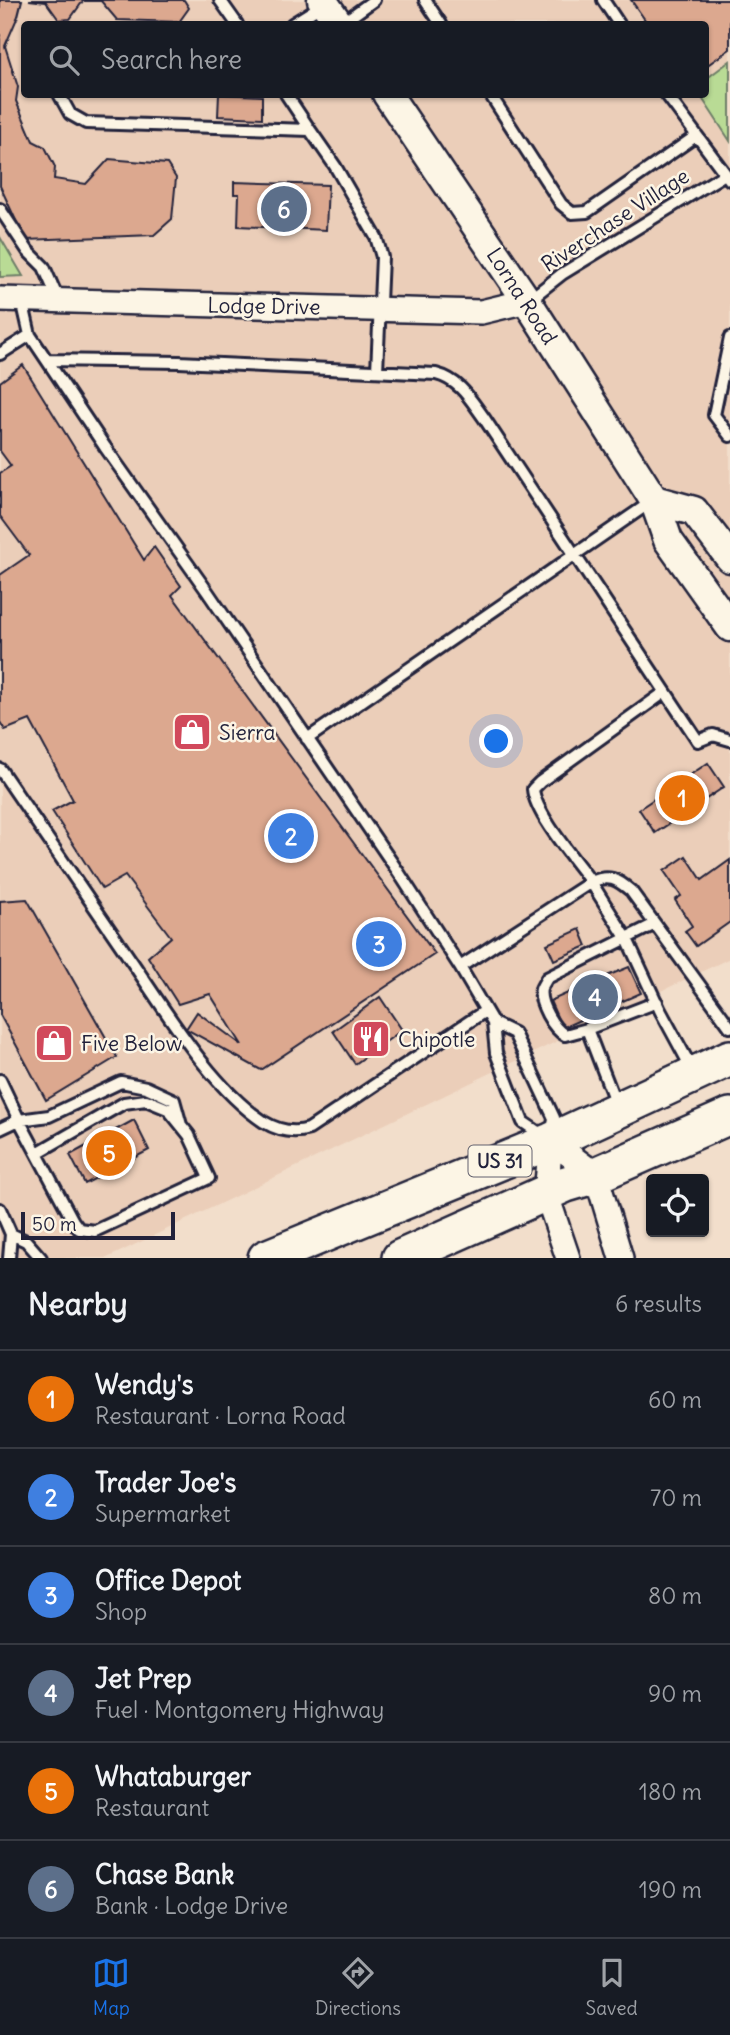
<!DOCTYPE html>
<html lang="en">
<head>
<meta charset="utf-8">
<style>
	:root { --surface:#171b24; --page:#20242c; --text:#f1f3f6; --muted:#9ea1a6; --line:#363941; --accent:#1a73e8 }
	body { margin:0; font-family:Delius,sans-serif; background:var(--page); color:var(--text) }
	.controls { position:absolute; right:21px; bottom:21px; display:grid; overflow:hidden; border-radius:7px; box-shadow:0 2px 5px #0004 }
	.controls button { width:63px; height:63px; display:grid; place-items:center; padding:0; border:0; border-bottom:2px solid var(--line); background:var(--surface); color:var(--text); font:35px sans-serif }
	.scale { position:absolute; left:21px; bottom:18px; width:154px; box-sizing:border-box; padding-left:7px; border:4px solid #22223b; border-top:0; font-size:19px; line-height:24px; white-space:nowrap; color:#22223b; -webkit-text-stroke:5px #fcf5e5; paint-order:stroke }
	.you { position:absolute; left:497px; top:742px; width:24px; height:24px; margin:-18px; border:5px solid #fff; border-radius:50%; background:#1a73e8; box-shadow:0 0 0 10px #1a73e833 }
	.badge { display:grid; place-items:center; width:46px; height:46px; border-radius:50%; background:var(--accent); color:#fff; font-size:23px; font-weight:700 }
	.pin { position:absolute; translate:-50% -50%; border:4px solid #fff; box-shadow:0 2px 7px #0006 }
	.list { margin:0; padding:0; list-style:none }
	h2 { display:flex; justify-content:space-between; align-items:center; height:91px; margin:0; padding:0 28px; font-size:30px }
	h2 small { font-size:23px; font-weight:400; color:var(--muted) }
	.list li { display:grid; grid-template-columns:46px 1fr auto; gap:21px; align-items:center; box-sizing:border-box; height:98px; padding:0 28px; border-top:2px solid var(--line) }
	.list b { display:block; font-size:26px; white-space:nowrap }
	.list p { margin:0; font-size:23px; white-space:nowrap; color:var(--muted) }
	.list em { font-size:23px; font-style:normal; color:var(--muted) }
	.icon { flex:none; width:38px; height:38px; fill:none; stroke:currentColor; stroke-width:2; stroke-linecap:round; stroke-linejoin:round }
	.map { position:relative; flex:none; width:730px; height:1258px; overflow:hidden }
	.search { position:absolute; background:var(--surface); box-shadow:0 2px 5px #0004; left:21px; right:21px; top:21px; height:77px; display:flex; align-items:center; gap:18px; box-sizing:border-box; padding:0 24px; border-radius:7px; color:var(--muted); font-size:26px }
	.sheet { height:679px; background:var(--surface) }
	nav { display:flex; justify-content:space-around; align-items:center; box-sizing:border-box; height:98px; border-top:2px solid var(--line); background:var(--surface); font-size:19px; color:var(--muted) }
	nav a { display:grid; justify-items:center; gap:4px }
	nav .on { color:var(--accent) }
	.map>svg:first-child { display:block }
</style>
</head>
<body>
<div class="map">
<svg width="730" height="1258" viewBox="0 0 730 1258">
	<rect width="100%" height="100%" fill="#f2decb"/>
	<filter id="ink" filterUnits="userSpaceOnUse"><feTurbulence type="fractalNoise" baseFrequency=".0143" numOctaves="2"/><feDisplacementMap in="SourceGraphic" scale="14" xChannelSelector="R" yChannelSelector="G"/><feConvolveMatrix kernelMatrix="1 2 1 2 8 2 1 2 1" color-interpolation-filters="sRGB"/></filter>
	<g filter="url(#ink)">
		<path fill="#ebceb9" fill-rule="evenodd" d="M0 0H730V958L107 1258H0ZM24 24H706V94H24Z"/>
		<path fill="#b9db95" stroke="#6e7e68" stroke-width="2" d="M730 61V141L700 95 706 94V79Z
			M0 237 23 276 0 277Z"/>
		<path fill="#dca88f" stroke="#22223b" stroke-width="2" d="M0 0H22L18 16 5 46 18 87 16 101 33 141 45 147 55 167 54 179 86 184 109 159 167 164 176 178 172 219 154 235 25 240 0 186Z
			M29 0H184L189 8 179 22 117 20 101 1H83L70 19 59 20 46 2Z
			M631 0H730V49L706 66V24H648Z
			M219 94 262 96V118L218 116Z
			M234 182 328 185 326 230 238 226 239 194H234Z
			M23 365 144 560 154 547 181 586 172 595 435 954 261 1070 186 1029 197 1012 242 1045 210 994 178 1004 148 957 171 937 125 876 102 889 52 811 73 800 30 720 5 730 0 722V575L29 555 0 516V473L11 466 0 451V382Z
			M708 763 724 787 655 833 639 809Z
			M686 856 702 880 730 860V922L696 946 685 931 692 926 675 900 681 896 664 871Z
			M27 899 117 1057 46 1100 0 1015V901Z
			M580 929 587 946 554 960 547 944Z
			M629 967 641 993 562 1028 550 1001 584 986 582 982 593 977 595 981Z
			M380 997 402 1030 355 1064 333 1031Z
			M134 1120 149 1150 85 1184 70 1155Z"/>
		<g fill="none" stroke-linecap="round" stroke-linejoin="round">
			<g stroke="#22223b" stroke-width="16">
				<path id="service" d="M220 0 237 24
					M425 0 441 24
					M603 0 619 24
					M292 24 324 4
					M341 24 374 0
					M59 94 70 114 86 123 310 130 335 166 376 237 382 257 377 371
					M286 94 310 130
					M490 94 561 204 572 213 587 212 696 136
					M666 94 730 180
					M0 209 28 251 44 267 59 301
					M22 300 30 335 105 447 207 591 399 873 460 967 493 1023
					M529 300 562 274 725 174
					M730 338 714 415 730 436
					M0 354 30 335
					M47 360 179 362 436 374C460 380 470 399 484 418L698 741 713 735 730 740
					M307 739 654 500
					M0 769C44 833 88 898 132 962 167 1013 212 1088 264 1122 279 1131 293 1134 309 1129L485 1011
					M655 924 547 978C546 980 542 986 541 989 538 1002 553 1029 565 1035L587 1029 657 1002
					M460 967 591 882C575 860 535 814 533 789L540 782 665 692
					M493 1023 514 1033 554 1118 551 1141 523 1122 496 1053Z
					M587 1029 616 1104
					M692 1069 660 1010 627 939 591 882C609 874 617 879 631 891L730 1027
					M0 1080 19 1120 0 1129
					M37 1153 124 1103 146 1100 168 1109 189 1135 209 1178 95 1231 79 1229 73 1221 19 1120 49 1116 121 1082 146 1087 174 1100 181 1125
					M0 1209 11 1234
					M9 1258 11 1234 26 1241 41 1258"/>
			</g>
			<g stroke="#22223b" stroke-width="28">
				<path id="minor" d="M0 299 481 312 527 301
					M551 1141 596 1175 621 1258
					M551 1141 546 1193 568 1258"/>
			</g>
			<g stroke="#22223b" stroke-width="33">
				<path id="tertiary" d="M322 0 339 24
					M387 94 527 301 603 420 654 500 668 540 730 627
					M654 500 694 511 730 558"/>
			</g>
			<g stroke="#22223b" stroke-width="40">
				<path id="primary" d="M266 1258 551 1141 730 1058
					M400 1258 566 1184 596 1175 730 1116"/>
			</g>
			<use href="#service" stroke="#fcf5e5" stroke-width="10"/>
			<use href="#minor" stroke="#fcf5e5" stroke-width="23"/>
			<use href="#tertiary" stroke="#fcf5e5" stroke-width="28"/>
			<use href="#primary" stroke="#fcf5e5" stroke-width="35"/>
		</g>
	</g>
	<defs>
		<g id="shop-square" transform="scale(2.0125)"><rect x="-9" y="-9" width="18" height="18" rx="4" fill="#d1495b" stroke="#fcf5e5"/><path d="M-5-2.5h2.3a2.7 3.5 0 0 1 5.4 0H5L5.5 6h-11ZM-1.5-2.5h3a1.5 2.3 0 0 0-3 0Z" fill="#fff"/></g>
		<g id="restaurant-square" transform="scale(2.0125)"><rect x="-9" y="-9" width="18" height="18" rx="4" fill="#d1495b" stroke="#fcf5e5"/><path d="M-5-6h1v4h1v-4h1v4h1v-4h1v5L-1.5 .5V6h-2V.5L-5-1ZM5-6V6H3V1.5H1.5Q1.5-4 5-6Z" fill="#fff"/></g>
	</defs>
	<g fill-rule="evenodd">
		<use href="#shop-square" x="192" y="732"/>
		<use href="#restaurant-square" x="371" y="1039"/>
		<use href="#shop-square" x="54" y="1043"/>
	</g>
	<g text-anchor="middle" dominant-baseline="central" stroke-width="5" stroke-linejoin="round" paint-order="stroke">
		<rect fill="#fcf5e5" stroke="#63616e" stroke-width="2" x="468.5" y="1145.5" width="63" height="31" rx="5"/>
		<g font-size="19" font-weight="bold" fill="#22223b">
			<text x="500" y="1161">US 31</text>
		</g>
		<g font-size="21" fill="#22223b" stroke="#fcf5e5">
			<text transform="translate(615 220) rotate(-33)">Riverchase Village</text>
			<text transform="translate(522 296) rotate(57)">Lorna Road</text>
			<text transform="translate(264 306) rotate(1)">Lodge Drive</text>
		</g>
		<g font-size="21" fill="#22223b" stroke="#fcf5e5" text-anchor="start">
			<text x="219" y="732">Sierra</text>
			<text x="398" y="1039">Chipotle</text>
			<text x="81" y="1043">Five Below</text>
		</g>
	</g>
</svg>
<div class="controls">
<button><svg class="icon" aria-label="locate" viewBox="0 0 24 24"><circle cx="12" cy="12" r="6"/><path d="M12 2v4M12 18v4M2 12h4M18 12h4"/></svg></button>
</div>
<div class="scale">50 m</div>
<div class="you"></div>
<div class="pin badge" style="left:682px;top:798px;background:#e8710a">1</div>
<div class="pin badge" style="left:291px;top:836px;background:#3f7fe0">2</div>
<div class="pin badge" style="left:379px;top:944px;background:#3f7fe0">3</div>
<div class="pin badge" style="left:595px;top:997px;background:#5c6f8a">4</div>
<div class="pin badge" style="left:109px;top:1153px;background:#e8710a">5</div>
<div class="pin badge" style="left:284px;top:209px;background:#5c6f8a">6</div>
<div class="search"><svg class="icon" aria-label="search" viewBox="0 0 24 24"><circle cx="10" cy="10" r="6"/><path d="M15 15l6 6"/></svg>Search here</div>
</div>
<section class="sheet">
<h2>Nearby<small>6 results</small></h2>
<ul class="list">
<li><span class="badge" style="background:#e8710a">1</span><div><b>Wendy's</b><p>Restaurant · Lorna Road</p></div><em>60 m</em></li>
<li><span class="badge" style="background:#3f7fe0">2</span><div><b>Trader Joe's</b><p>Supermarket</p></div><em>70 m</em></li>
<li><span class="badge" style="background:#3f7fe0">3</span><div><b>Office Depot</b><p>Shop</p></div><em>80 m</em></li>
<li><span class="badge" style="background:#5c6f8a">4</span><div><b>Jet Prep</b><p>Fuel · Montgomery Highway</p></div><em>90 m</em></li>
<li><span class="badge" style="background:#e8710a">5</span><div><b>Whataburger</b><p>Restaurant</p></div><em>180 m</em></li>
<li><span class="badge" style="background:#5c6f8a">6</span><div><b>Chase Bank</b><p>Bank · Lodge Drive</p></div><em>190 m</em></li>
</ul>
</section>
<nav>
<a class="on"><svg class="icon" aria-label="map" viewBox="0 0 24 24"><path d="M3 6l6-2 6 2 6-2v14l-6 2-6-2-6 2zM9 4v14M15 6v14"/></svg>Map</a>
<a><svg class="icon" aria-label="directions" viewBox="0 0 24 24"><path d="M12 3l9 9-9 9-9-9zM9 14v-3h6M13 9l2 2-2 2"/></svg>Directions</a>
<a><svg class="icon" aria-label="saved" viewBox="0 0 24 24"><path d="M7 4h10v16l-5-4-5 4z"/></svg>Saved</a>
</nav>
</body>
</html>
